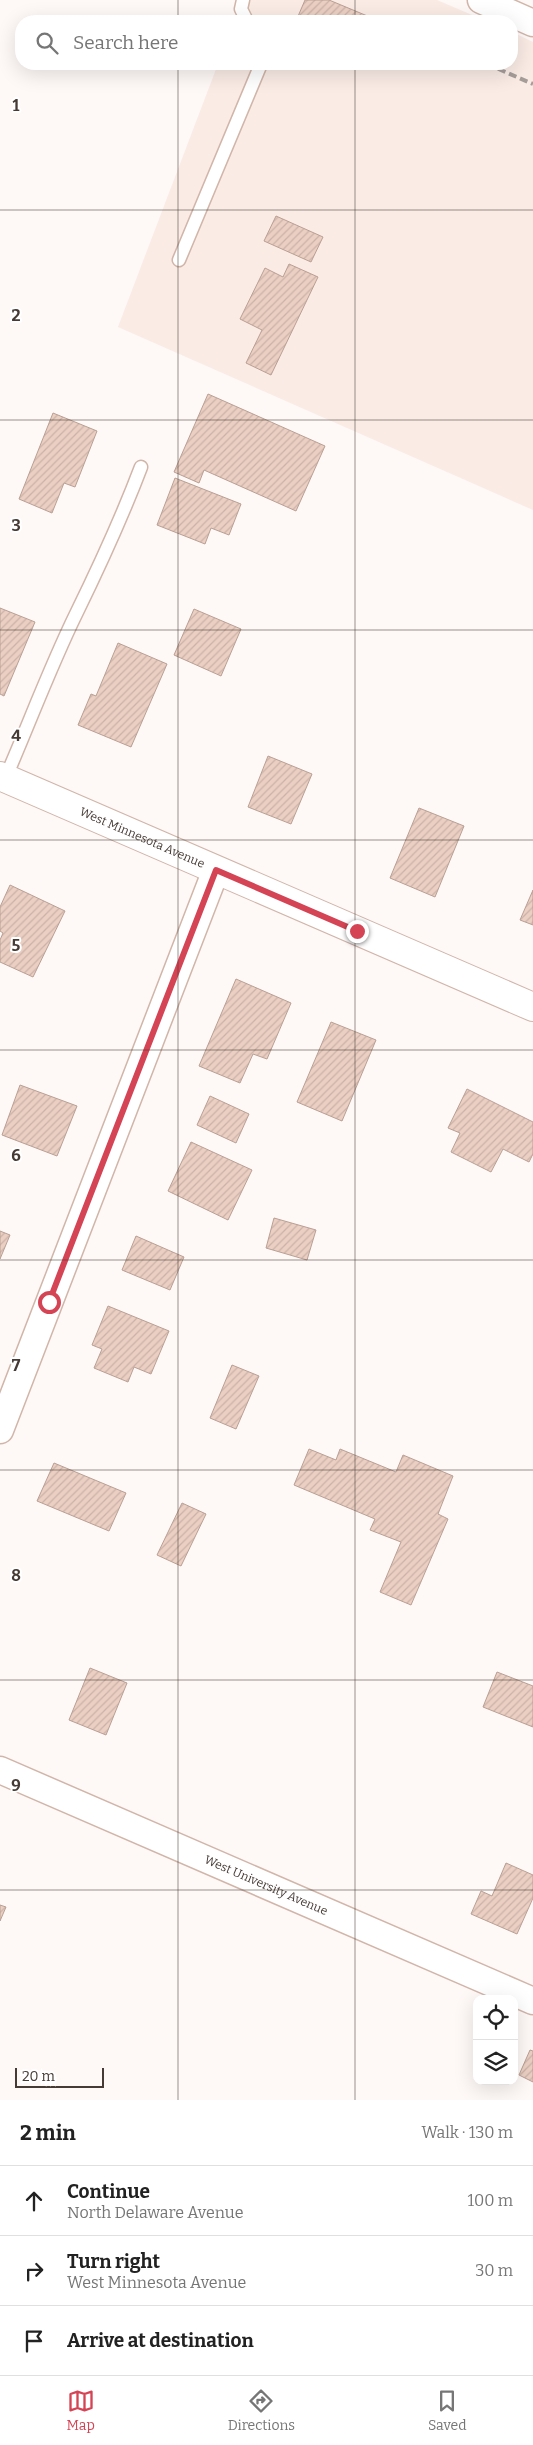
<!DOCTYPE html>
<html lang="en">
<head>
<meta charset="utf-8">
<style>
	:root { --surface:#fff; --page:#f6f6f6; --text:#222; --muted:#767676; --line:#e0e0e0; --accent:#d54455 }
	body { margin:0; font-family:Bitter,serif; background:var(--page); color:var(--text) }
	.controls { position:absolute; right:15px; bottom:15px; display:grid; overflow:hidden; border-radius:10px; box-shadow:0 5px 20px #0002 }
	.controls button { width:45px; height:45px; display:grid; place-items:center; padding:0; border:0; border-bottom:1px solid var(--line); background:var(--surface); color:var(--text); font:25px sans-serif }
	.scale { position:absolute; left:15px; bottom:12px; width:89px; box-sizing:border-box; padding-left:5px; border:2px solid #463a35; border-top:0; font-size:14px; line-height:18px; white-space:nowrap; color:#463a35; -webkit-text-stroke:4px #fff; paint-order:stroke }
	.stop { position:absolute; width:15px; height:15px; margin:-11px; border:4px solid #d54455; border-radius:50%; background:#fff }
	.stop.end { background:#d54455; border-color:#fff; box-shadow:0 1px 5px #0008 }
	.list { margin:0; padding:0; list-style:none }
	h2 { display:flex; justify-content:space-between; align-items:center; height:65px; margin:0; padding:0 20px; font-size:21px }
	h2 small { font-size:16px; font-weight:400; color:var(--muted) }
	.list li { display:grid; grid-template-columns:32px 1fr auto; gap:15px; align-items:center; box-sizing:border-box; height:70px; padding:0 20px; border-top:1px solid var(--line) }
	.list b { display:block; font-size:19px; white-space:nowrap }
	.list p { margin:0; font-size:16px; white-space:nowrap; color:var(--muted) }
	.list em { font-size:16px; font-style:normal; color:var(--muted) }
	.icon { flex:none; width:28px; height:28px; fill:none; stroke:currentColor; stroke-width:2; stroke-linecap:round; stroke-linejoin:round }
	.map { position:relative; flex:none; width:533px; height:2100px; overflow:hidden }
	.search { position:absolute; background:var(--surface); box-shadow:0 5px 20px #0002; left:15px; right:15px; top:15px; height:55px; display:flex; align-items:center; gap:12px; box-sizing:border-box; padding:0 18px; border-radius:20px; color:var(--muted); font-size:19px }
	.sheet { height:275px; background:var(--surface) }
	nav { display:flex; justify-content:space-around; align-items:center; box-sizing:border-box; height:70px; border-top:1px solid var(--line); background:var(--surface); font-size:14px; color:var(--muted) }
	nav a { display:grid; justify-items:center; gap:2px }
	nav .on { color:var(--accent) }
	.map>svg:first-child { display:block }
</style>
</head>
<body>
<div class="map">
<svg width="533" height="2100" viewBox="0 0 533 2100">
	<defs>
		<pattern id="building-hatch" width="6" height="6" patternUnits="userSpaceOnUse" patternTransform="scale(1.25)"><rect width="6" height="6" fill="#ebcfc3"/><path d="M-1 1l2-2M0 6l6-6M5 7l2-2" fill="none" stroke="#cbb2a8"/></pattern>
	</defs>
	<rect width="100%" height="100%" fill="#fef8f6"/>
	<path fill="#faebe5" d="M242 0H437L486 21H234Z
		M512 32 533 42V510L118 327 218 64H512Z"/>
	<path fill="url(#building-hatch)" stroke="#ba9f93" d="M305 0H329L377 20 296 21Z
		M276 216 323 237 311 262 264 241Z
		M289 264 318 277 271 375 246 363 262 330 240 319 265 268 283 277Z
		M208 394 325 446 296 511 204 470 199 483 174 472Z
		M53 413 97 431 75 487 64 483 52 513 19 499Z
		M175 478 241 504 229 535 211 528 205 544 157 525Z
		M0 608 35 622 4 696 0 694Z
		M194 609 241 629 221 676 174 655Z
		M118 643 167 664 131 747 78 725 91 694 96 696Z
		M268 756 312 774 291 824 248 807Z
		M419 808 464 826 435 897 390 878Z
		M10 885 65 911 33 977 0 962V940L3 933 0 931V907Z
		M533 890V925L520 920Z
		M236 979 291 1003 267 1059 253 1054 240 1083 199 1066Z
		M331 1022 376 1040 342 1121 297 1102Z
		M20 1085 77 1106 57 1156 2 1135Z
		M467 1089 533 1122V1154L529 1162 503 1149 491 1172 451 1152 460 1133 448 1128Z
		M210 1096 249 1114 236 1143 197 1125Z
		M191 1142 252 1170 228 1220 168 1191Z
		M274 1218 316 1230 307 1260 266 1248Z
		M0 1231 10 1235 0 1259Z
		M136 1236 184 1257 170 1290 122 1270Z
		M108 1306 169 1331 151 1374 134 1367 128 1382 94 1368 102 1349 92 1345Z
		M232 1365 259 1376 236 1429 210 1418Z
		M309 1449 336 1460 340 1449 396 1472 403 1455 453 1476 438 1514 448 1519 411 1605 380 1592 401 1542 370 1530 375 1519 294 1485Z
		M54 1463 126 1493 109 1531 37 1501Z
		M182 1503 206 1514 181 1566 157 1555Z
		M90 1668 127 1683 106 1735 69 1720Z
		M497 1672 533 1686V1727L483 1707Z
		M506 1863 533 1875V1898L517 1934 471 1914 481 1891 492 1896Z
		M0 1905 6 1907 0 1921Z
		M530 2050 533 2051V2082L519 2075Z"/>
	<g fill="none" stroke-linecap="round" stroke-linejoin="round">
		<g stroke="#d1b5a9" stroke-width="15">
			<path id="lane" d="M243 0 241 9 247 21
				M179 260 261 64
				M5 779C29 724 50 667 76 614 100 565 122 517 141 467"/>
		</g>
		<g stroke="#d1b5a9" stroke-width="29">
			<g id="street">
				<path d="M481 0 533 23"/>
				<path d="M0 1430 216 870"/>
				<path id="s1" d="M0 1770 533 2001"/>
			</g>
		</g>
		<g stroke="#d1b5a9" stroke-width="30">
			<g id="secondary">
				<path id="s2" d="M0 776 533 1007"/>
			</g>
		</g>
		<use href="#lane" stroke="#fff" stroke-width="12"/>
		<use href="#street" stroke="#fff" stroke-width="26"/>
		<use href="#secondary" stroke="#fff" stroke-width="28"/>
		<path stroke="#a69d99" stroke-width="4" stroke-dasharray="8 4" stroke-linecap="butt" d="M487 64 533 84"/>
	</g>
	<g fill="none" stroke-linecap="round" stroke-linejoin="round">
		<path stroke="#d54455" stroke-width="6" d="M49 1302 216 870 357 931"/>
	</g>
	<path fill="none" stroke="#463a35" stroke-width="1" stroke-opacity="0.55" d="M178 0V21M355 0V21M178 64V2100M355 64V2100M0 210H533M0 420H533M0 630H533M0 840H533M0 1050H533M0 1260H533M0 1470H533M0 1680H533M0 1890H533"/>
	<g text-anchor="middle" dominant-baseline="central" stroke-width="4" stroke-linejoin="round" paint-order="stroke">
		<g font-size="12" fill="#463a35" stroke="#fff">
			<text stroke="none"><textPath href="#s2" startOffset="155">West Minnesota Avenue</textPath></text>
			<text stroke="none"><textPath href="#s1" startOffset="290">West University Avenue</textPath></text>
		</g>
	</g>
	<g font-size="16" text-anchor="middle" font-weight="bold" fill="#463a35" stroke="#fff" stroke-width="4" stroke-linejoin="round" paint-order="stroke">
		<text x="16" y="111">1</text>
		<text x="16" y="321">2</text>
		<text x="16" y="531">3</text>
		<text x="16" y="741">4</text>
		<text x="16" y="951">5</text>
		<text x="16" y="1161">6</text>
		<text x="16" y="1371">7</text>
		<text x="16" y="1581">8</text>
		<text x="16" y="1791">9</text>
	</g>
</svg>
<div class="controls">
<button><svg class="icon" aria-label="locate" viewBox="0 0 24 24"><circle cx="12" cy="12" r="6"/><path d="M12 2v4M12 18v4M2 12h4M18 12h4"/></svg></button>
<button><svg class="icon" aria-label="layers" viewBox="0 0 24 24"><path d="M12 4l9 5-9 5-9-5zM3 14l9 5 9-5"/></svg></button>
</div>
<div class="scale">20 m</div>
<div class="stop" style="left:49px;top:1302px"></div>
<div class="stop end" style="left:357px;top:931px"></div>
<div class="search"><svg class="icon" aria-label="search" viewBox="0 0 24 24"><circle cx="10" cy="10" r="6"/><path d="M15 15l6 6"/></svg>Search here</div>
</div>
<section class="sheet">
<h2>2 min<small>Walk · 130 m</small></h2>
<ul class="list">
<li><svg class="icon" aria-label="ahead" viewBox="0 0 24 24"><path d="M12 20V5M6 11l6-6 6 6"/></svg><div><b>Continue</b><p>North Delaware Avenue</p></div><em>100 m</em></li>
<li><svg class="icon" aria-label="right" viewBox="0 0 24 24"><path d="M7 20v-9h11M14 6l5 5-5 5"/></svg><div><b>Turn right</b><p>West Minnesota Avenue</p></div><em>30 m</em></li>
<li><svg class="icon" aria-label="arrive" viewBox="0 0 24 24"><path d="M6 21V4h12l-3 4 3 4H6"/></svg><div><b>Arrive at destination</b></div></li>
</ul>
</section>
<nav>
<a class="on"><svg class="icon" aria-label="map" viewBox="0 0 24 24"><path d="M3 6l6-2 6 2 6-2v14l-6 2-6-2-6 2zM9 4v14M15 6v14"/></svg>Map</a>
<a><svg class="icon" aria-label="directions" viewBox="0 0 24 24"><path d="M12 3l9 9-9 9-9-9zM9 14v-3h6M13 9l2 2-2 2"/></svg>Directions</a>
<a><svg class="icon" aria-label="saved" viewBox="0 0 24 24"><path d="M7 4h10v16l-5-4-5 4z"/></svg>Saved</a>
</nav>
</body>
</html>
